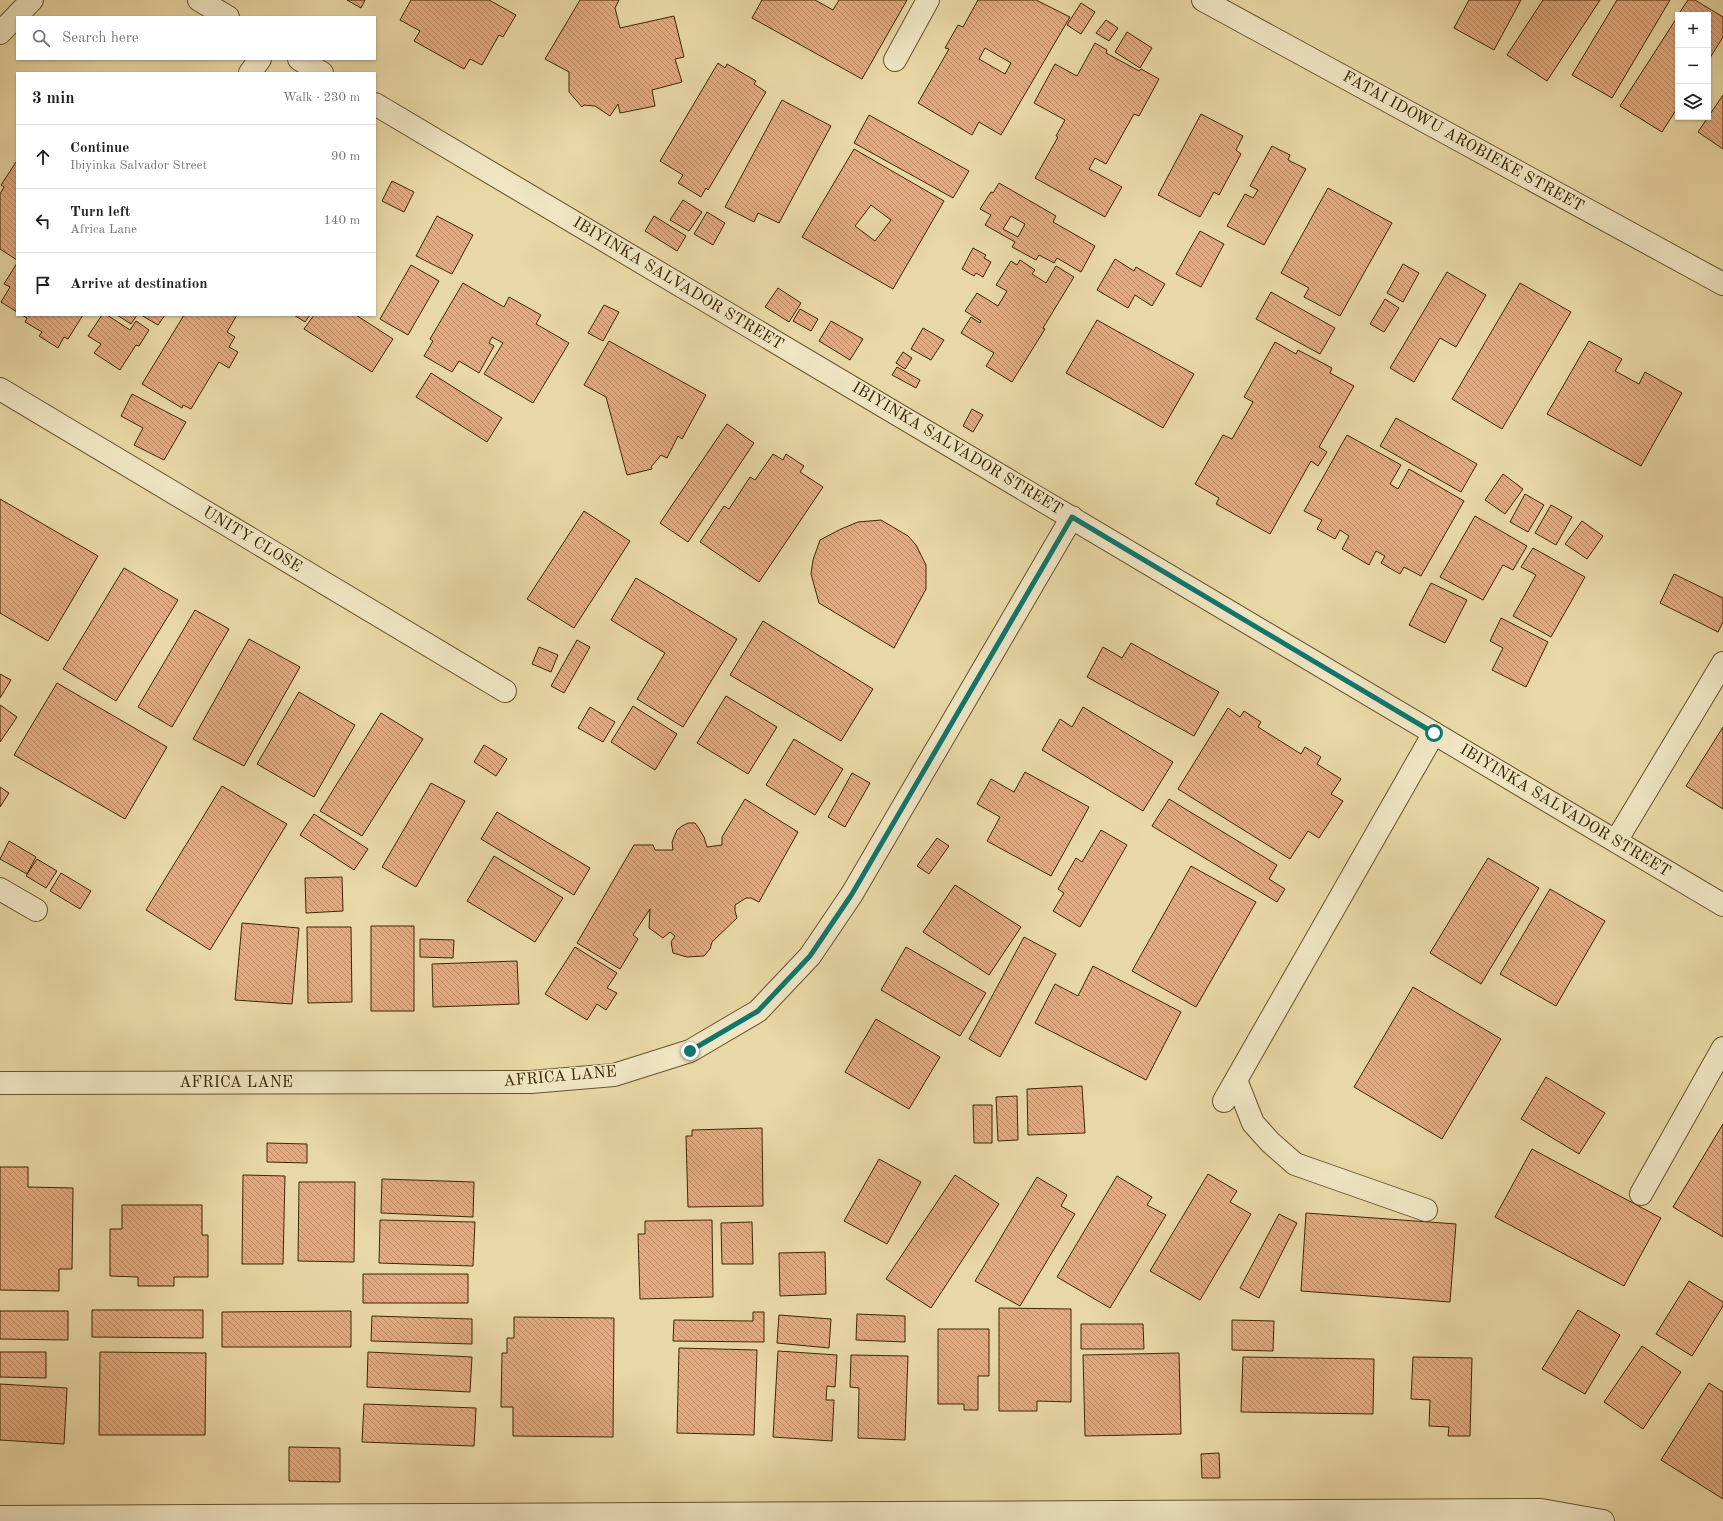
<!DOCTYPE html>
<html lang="en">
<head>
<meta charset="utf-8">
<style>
	:root { --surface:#fff; --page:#f6f6f6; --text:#222; --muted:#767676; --line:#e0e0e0 }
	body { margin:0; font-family:"Old Standard TT",serif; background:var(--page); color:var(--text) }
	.controls { position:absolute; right:12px; top:12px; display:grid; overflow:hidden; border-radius:0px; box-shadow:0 1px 3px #0004 }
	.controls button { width:36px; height:36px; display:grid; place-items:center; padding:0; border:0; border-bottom:1px solid var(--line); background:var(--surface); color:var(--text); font:20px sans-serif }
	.stop { position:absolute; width:12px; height:12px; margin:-9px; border:3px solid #0f766e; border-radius:50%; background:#fff }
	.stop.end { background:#0f766e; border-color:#fff; box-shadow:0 1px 4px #0008 }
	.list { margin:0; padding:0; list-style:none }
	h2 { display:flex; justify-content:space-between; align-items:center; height:52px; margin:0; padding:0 16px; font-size:17px }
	h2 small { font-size:13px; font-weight:400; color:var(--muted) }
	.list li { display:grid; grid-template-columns:26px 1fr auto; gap:12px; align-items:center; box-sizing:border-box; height:64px; padding:0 16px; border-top:1px solid var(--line) }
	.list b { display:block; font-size:15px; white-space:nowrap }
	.list p { margin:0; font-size:13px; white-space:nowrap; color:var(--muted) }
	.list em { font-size:13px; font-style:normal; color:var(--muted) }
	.icon { flex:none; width:22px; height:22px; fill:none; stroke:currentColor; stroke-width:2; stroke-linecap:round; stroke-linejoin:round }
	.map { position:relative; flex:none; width:1723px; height:1521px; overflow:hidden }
	.search { position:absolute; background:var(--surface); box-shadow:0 1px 3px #0004; left:16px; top:16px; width:360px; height:44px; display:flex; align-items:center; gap:10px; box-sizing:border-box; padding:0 14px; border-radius:0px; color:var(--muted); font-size:15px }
	.panel { position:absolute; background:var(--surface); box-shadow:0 1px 3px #0004; left:16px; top:72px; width:360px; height:244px; border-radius:0px }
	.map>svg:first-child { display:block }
</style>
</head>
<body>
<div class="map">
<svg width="1723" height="1521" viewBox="0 0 1723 1521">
	<defs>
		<pattern id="building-back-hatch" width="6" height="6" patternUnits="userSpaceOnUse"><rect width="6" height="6" fill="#e2aa80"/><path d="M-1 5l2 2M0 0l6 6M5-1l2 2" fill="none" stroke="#b88a67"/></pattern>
	</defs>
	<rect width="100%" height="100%" fill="#e8d8a5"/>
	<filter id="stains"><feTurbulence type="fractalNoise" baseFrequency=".005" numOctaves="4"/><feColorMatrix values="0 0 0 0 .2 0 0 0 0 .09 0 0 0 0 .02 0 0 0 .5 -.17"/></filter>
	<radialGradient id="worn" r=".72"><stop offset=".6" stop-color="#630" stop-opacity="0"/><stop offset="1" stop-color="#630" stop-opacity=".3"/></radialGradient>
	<path fill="url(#building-back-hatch)" stroke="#3d2603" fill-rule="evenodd" d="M347 0H365L361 8Z
		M411 0H489L516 15 503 37 499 35 482 65 470 59 464 69 414 41 420 31 400 20Z
		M580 0H619L615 8 620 28 674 16 684 57 675 59 682 82 652 90 655 106 620 113 618 104 610 116 595 106 584 105 582 107 569 92V72L545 59Z
		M762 0H815L833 10 839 0H907L862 79 752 18Z
		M978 0H1036L1070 17 1001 135 979 122 972 135 918 103 949 49 945 48 958 25 963 27ZM985 48 1011 63 1005 74 979 59Z
		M1469 0H1521L1494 50 1454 28Z
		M1543 0H1600L1547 81 1507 55Z
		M1617 0H1670L1612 98 1572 75Z
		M1688 0H1695L1723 17V37L1708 61V15H1678Z
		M1081 3 1095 12 1081 34 1067 25Z
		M1678 16V107L1662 132 1620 106Z
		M1106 20 1118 28 1109 41 1096 33Z
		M1127 32 1152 48 1140 68 1115 52Z
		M1095 43 1107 50 1106 53 1139 71 1141 69 1159 79 1139 116 1134 114 1106 164 1095 158 1089 169 1122 187 1105 217 1035 178 1058 137 1056 136 1065 120 1034 103 1055 64 1077 76Z
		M718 63 725 68 727 64 756 81 754 84 766 92 708 190 706 188 701 197 678 183 683 175 660 161Z
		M1723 95V149L1698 132Z
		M782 100 831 126 779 223 758 213 754 222 725 207Z
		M1201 114 1243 136 1236 150 1241 154 1219 195 1214 192 1200 217 1158 195Z
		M869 115 969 171 953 198 854 143Z
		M1272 146 1290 155 1288 160 1306 169 1264 245 1227 226 1245 194 1253 198 1258 190 1250 186Z
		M854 149 944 201 893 289 802 237ZM871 205 891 220 875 241 855 226Z
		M16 162H17V260L0 249V194L4 187 1 185Z
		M392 181 414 192 404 212 382 201Z
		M999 183 1056 216 1053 222 1095 246 1081 272 1057 258 1054 263 1039 255 1036 260 1012 247 1015 242 985 225 991 215 980 209 991 192 993 193ZM1011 216 1025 224 1018 237 1003 229Z
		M1328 188 1392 223 1340 316 1304 297 1309 288 1281 273Z
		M683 200 702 212 689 231 670 220Z
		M707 212 725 223 713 245 694 234Z
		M437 216 473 235 452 274 416 256Z
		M654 216 686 236 677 251 645 231Z
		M1200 231 1224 244 1201 287 1176 274Z
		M973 248 986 255 984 258 991 262 983 277 976 273 974 276 962 269Z
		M1115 259 1134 271 1136 267 1165 284 1152 306 1135 295 1128 308 1097 290Z
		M1020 260 1035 270 1032 274 1046 283 1056 266 1074 277 1043 328 1045 329 1012 382 986 366 994 353 961 333 971 317 980 323 981 321 965 311 977 293 998 306 1007 291 996 285 1011 261 1017 265Z
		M17 263V312L1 302 10 287 4 284Z
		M1403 264 1419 273 1403 302 1387 293Z
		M411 265 439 281 408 335 380 319Z
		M1447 272 1486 295 1456 347 1440 338 1414 382 1390 368Z
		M463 283 504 307 509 297 541 315 536 324 569 343 533 403 484 374 503 343 492 337 489 343 494 346 479 373 459 361 452 372 424 356 433 341 430 339Z
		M1520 283 1571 312 1502 429 1452 399Z
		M778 288 801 303 789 322 765 307Z
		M1271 292 1335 328 1320 354 1256 319Z
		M1385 299 1399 308 1384 332 1370 324Z
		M604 305 619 312 603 341 588 333Z
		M800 309 818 319 811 331 793 321Z
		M22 315H83L68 339 64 337 58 348 39 336 42 332 25 322 27 318Z
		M102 315H107L130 330 136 321 149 330 139 346 136 345 120 370 94 353 101 344 88 336Z
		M117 315H137L131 324Z
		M141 315H165L158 325Z
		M184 315H237L227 332 235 337 229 347 238 352 229 368 219 362 191 409 183 405 182 408 142 384Z
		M294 315H310L305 322Z
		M314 315H356L393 339 372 372 304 329Z
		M1097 320 1194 374 1163 428 1066 373Z
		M831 321 863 339 850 360 819 341Z
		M923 328 944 340 931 360 911 349Z
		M609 341 706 395 682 439 678 436 667 458 661 455 651 467 652 469 627 475 606 397 584 385Z
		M1589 341 1622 359 1615 371 1639 384 1645 372 1682 393 1641 466 1547 414Z
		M1275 342 1296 354 1298 350 1332 368 1330 373 1354 386 1319 447 1327 452 1318 466 1311 461 1270 534 1216 504 1219 498 1195 484 1223 435 1232 439 1253 402 1244 397Z
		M903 352 912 358 905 369 896 363Z
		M897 367 920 380 916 388 892 375Z
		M431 373 502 418 487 442 416 397Z
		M132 394 186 422 164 460 134 445 143 428 121 416Z
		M972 409 983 415 973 432 963 426Z
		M1396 418 1477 464 1461 492 1380 446Z
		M727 424 754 443 688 542 660 523Z
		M1347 435 1401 465 1390 484 1398 489 1409 469 1464 501 1421 576 1404 567 1400 574 1381 563 1385 556 1376 551 1369 565 1342 549 1349 536 1340 530 1335 539 1317 529 1322 520 1304 511Z
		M773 454 783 460 786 454 804 466 800 472 823 487 759 582 700 542 724 506 729 509 750 477 755 480Z
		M1503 474 1523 489 1505 514 1485 500Z
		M1525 494 1544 505 1528 532 1510 522Z
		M0 499 98 556 48 641 0 613Z
		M1551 505 1572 517 1556 545 1535 533Z
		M584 511 630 541 574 628 527 599Z
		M1475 516 1527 546 1513 570 1503 565 1483 600 1440 577Z
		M881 520 908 536 916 545 926 565V589L894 648 819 603 811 574 813 560 820 540 841 529 858 522Z
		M1582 521 1603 536 1587 559 1565 544Z
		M1533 548 1585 577 1551 637 1513 616 1536 575 1521 567Z
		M124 568 178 600 116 701 63 669Z
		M1674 574 1723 598V622L1718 632 1660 603Z
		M636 578 737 639 683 727 637 699 665 653 611 620Z
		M1431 583 1467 600 1445 643 1409 625Z
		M195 610 229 629 172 727 138 707Z
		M1501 618 1548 642 1526 687 1492 670 1503 648 1490 641Z
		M763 621 873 689 841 741 730 675Z
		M249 639 300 667 244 766 193 739Z
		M577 640 590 647 564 693 551 686Z
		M1131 643 1219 692 1194 736 1087 677 1103 647 1122 658Z
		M539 647 558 655 551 672 532 664Z
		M0 674 11 680 0 698Z
		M57 683 167 747 125 819 14 755Z
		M299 692 355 725 314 797 257 764Z
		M726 696 777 727 748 774 697 743Z
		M0 705 17 717 0 742Z
		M633 706 677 734 655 770 611 742Z
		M590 707 615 722 603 742 578 728Z
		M1083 707 1173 762 1143 811 1042 750 1060 719 1072 727Z
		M1228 708 1240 717 1244 711 1261 722 1258 727 1301 754 1305 747 1321 757 1317 764 1341 779 1331 794 1343 801 1319 838 1308 831 1290 859 1178 789Z
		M381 713 423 739 362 836 320 811Z
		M1723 727V809L1686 786Z
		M794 739 843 769 815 815 766 785Z
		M484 745 507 759 496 776 474 762Z
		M1025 772 1089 807 1051 876 987 841 1000 817 977 804 991 779 1014 792Z
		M852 773 870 783 845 827 828 817Z
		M431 783 465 801 416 887 382 867Z
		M222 786 287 824 210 950 146 910Z
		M0 787 9 793 0 807Z
		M745 799 798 832 759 902 751 898H746L735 905V911L737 918 712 942 710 949 704 956 687 957 673 953 671 942 675 936 670 932 663 938 649 928 650 909 633 935 638 939 620 969 577 943 634 845H653L655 850H673L672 842 677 830 682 826 688 823H695L698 827 704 837 707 847 722 845V837Z
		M1169 799 1277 865 1269 879 1285 889 1277 902 1152 826Z
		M497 812 590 868 574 895 481 839Z
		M314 814 368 849 354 870 300 835Z
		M1101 830 1127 845 1080 927 1053 911 1064 893 1058 889 1076 858 1082 862Z
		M937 838 949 846 929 874 917 866Z
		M9 841 36 857 27 874 0 859Z
		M494 856 563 898 535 942 467 901Z
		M1488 858 1539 888 1481 984 1430 953Z
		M37 859 57 871 46 888 26 876Z
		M1191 866 1256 902 1196 1007 1132 971Z
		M61 873 91 891 80 909 50 891Z
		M342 877 343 911 306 913 305 878Z
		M955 885 1021 927 989 975 923 932Z
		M1550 889 1605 921 1556 1006 1500 974Z
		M242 923 299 928 292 1004 235 1000Z
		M371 926H414V1011H371Z
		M307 927H351L352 1002 308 1003Z
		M1024 937 1056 954 1000 1057 969 1039Z
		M420 939 454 940 453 958 420 957Z
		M575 947 617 973 607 988 617 993 606 1010 597 1004 587 1020 545 994Z
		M906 947 986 993 960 1036 881 990Z
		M517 961 519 1004 433 1007 432 964Z
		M1093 966 1181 1012 1146 1080 1035 1023 1055 984 1078 996Z
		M1413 987 1501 1039 1442 1139 1354 1087Z
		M876 1019 940 1057 909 1109 845 1072Z
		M1546 1077 1605 1113 1579 1154 1521 1119Z
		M1082 1086 1085 1133 1028 1135 1027 1089Z
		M1017 1096 1018 1140 998 1141 996 1097Z
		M973 1105H992V1143H974Z
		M1723 1124V1237L1673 1207Z
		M762 1128 763 1206 688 1207 686 1136H692V1130Z
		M267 1143 307 1144V1163L267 1162Z
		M1532 1149 1661 1218 1624 1286 1495 1217Z
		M879 1159 921 1182 887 1244 844 1221Z
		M0 1167H28V1187L73 1188 72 1269H59V1291L0 1290Z
		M1208 1174 1237 1191 1230 1202 1251 1214 1200 1300 1150 1271Z
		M243 1175 285 1176 283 1264H242Z
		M955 1175 999 1204 931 1308 886 1279Z
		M1117 1176 1152 1197 1147 1205 1166 1215 1110 1308 1057 1277Z
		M1037 1177 1067 1195 1061 1206 1075 1214 1020 1306 975 1281Z
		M382 1179 474 1182 473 1217 381 1213Z
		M299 1182H355L354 1262 298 1261Z
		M122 1205H202V1235H208V1277H174V1286H138V1277L110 1276V1229H122Z
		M1306 1213 1456 1224 1450 1302 1301 1291Z
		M1279 1214 1297 1223 1259 1298 1240 1288Z
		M380 1220 475 1222 473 1266 379 1263Z
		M712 1220 713 1297 640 1299 638 1234H645V1221Z
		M752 1222 753 1264H722L721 1223Z
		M825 1252 826 1294 780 1296 779 1253Z
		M363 1274H468V1303H363Z
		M1689 1281 1723 1302V1306L1692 1356 1656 1334Z
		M999 1308 1071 1309V1402L1037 1401V1411H999Z
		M92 1310H203V1338L92 1337Z
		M1578 1310 1620 1335 1585 1394 1542 1369Z
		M0 1311H68V1340L0 1339Z
		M351 1311V1347H222V1312Z
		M753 1312H764V1342L673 1341 674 1320 753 1321Z
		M857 1314 905 1316V1342L856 1340Z
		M779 1315 831 1319 829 1348 777 1343Z
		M372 1316 472 1319V1344L371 1341Z
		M514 1317 614 1318 613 1437 513 1436V1407H501L502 1353H507V1338H514Z
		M1232 1320 1274 1321 1273 1351 1232 1350Z
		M1081 1324H1143L1144 1349H1081Z
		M938 1329H989V1376H978V1410H964V1404H938Z
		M1642 1346 1681 1372 1643 1429 1604 1402Z
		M679 1348 757 1350 754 1435 677 1433Z
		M778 1351 837 1355 835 1387 827 1386 826 1400H834L832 1441 773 1437Z
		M0 1352H46V1378L0 1377Z
		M100 1352 206 1353 205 1435H99Z
		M368 1352 472 1357 470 1392 367 1387Z
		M1179 1353 1181 1434 1085 1436 1083 1355Z
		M851 1355 908 1356 905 1440 858 1438 859 1388 850 1387Z
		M1243 1357 1374 1359 1373 1414 1241 1412Z
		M1413 1357 1472 1358 1470 1436H1448L1449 1427 1429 1426 1430 1400 1411 1399Z
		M1709 1383 1723 1392V1499L1661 1460Z
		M0 1384 67 1388 64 1444 0 1440Z
		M364 1404 476 1408 474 1446 362 1442Z
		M289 1447 340 1448V1482L289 1481Z
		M1219 1453 1220 1478H1202L1201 1454Z"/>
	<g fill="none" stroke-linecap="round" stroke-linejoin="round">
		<g stroke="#68522c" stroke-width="24">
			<path id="minor" d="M199 0 228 17
				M1203 0 1723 284
				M0 33 32 0
				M299 59 322 73
				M895 60 928 0
				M250 73 260 59
				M375 104 1723 905
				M0 389 505 691
				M1616 841 1723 663
				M0 889 36 910
				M1236 1080 1253 1123 1270 1142 1295 1164 1426 1210
				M0 1083 531 1082 614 1075 690 1051 758 1011 810 956 852 894 1072 517
				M1224 1101 1434 733
				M1641 1194 1723 1048
				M0 1517 1541 1510 1603 1521"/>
		</g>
		<use href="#minor" stroke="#f0e6c4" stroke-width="22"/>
	</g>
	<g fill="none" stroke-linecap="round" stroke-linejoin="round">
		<path stroke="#0f766e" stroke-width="5" d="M690 1051 758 1011 810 956 852 894 1072 517 1434 733"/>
	</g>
	<g text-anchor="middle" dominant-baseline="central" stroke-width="3" stroke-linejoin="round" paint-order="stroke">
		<g font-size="16" fill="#3d2603" stroke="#f0e6c4">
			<text transform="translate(1463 142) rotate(29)">FATAI IDOWU AROBIEKE STREET</text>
			<text transform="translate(678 284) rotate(31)">IBIYINKA SALVADOR STREET</text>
			<text transform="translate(957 449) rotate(31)">IBIYINKA SALVADOR STREET</text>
			<text transform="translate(252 540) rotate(31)">UNITY CLOSE</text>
			<text transform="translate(1565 811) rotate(31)">IBIYINKA SALVADOR STREET</text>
			<text transform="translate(560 1077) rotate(-5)">AFRICA LANE</text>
			<text x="236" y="1083">AFRICA LANE</text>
		</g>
	</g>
	<rect width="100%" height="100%" filter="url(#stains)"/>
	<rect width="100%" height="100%" fill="url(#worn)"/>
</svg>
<div class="controls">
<button>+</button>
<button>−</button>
<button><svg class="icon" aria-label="layers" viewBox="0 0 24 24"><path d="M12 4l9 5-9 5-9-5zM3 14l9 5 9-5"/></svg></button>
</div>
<div class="stop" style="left:1434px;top:733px"></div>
<div class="stop end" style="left:690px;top:1051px"></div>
<div class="search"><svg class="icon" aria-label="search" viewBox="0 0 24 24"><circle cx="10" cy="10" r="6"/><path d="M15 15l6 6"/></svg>Search here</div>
<section class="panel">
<h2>3 min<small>Walk · 230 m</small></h2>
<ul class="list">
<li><svg class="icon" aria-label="ahead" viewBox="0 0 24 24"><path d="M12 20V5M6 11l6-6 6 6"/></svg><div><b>Continue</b><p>Ibiyinka Salvador Street</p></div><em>90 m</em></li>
<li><svg class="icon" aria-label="left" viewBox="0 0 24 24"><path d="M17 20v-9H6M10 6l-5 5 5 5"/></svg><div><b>Turn left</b><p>Africa Lane</p></div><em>140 m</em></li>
<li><svg class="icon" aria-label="arrive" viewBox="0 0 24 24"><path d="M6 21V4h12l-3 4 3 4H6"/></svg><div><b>Arrive at destination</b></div></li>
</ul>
</section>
</div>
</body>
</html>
